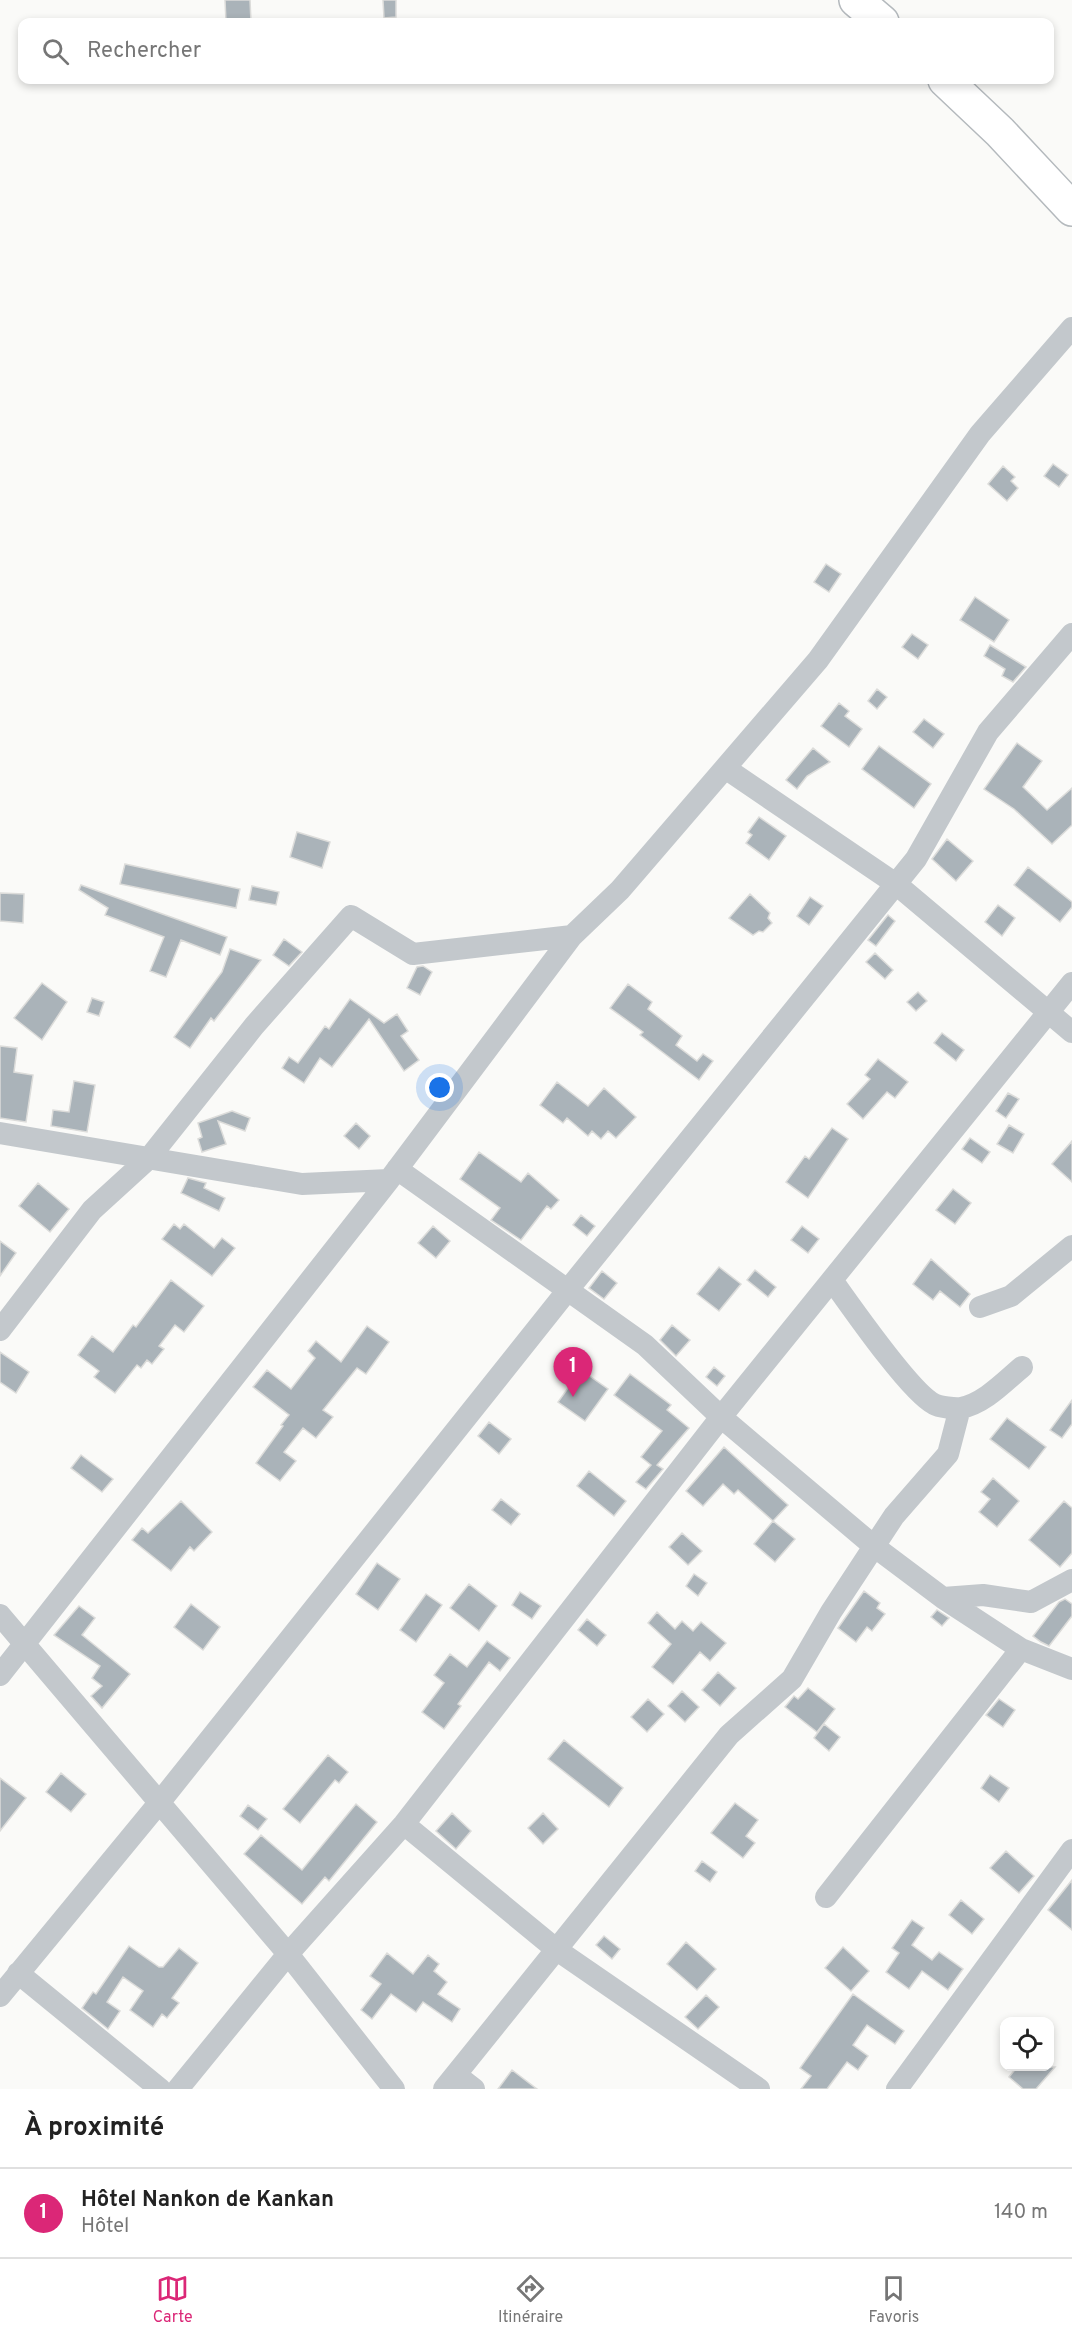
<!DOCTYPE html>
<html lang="fr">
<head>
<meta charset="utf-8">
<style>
	:root { --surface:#fff; --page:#f6f6f6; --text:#222; --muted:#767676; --line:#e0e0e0; --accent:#db2777 }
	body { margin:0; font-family:Overpass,sans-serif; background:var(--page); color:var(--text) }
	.controls { position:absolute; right:18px; bottom:18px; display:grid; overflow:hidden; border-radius:12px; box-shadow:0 3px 9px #0003 }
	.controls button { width:54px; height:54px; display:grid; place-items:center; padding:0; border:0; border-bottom:2px solid var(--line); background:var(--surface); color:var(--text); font:30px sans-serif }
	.you { position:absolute; left:440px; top:1088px; width:21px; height:21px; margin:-15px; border:4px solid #fff; border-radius:50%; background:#1a73e8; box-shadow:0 0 0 9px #1a73e833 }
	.badge { display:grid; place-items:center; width:39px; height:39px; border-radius:50%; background:var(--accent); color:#fff; font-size:20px; font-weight:700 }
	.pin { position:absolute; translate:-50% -50px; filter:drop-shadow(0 2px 3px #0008) }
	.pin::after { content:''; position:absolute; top:32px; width:21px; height:18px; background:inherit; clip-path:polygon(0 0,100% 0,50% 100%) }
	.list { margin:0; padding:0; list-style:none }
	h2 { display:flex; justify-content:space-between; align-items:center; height:78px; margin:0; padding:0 24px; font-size:26px }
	h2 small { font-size:20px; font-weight:400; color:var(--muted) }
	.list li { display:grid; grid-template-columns:39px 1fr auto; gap:18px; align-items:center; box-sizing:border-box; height:90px; padding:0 24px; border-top:2px solid var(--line) }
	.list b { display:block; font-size:22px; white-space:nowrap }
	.list p { margin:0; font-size:20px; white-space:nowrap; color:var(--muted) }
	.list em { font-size:20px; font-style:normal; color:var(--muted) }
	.icon { flex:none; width:33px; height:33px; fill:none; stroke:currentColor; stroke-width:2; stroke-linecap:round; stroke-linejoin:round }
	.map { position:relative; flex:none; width:1072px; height:2089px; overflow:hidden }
	.search { position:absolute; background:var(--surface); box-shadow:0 3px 9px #0003; left:18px; right:18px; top:18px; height:66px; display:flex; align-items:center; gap:15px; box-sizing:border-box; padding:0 21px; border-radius:12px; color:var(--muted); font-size:22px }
	.sheet { height:168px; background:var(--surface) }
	nav { display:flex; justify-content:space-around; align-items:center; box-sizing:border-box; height:84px; border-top:2px solid var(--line); background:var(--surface); font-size:16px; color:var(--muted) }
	nav a { display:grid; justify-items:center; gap:3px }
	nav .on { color:var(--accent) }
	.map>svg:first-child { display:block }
</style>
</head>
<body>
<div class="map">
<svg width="1072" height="2089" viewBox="0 0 1072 2089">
	<rect width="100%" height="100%" fill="#fafaf8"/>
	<path fill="#aab3b9" stroke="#dcdcda" stroke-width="1.5" d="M225 0H250L251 22H226Z
		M383 0H396V17L384 18Z
		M1053 464 1068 475 1059 487 1044 476Z
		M1003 466 1015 477 1011 481 1018 488 1007 501 988 484Z
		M826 564 841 574 829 592 814 582Z
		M975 597 1009 620 994 642 960 620Z
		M912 634 928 645 918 659 902 647Z
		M990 645 1026 667 1013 682 1002 676 1005 669 984 656Z
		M877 689 887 697 877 709 868 701Z
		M839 703 849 711 845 716 862 729 849 747 821 726Z
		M924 719 944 734 933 748 913 732Z
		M1017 743 1042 761 1023 787 1047 810 1072 788V825L1052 844 1014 809 984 789Z
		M879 746 931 784 914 808 862 769Z
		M813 748 830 762 807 776 797 789 786 780Z
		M759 817 786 836 769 860 746 843 752 835 748 832Z
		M297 832 330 842 322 868 290 857Z
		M947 839 973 861 956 881 932 859Z
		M125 864 240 889 236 908 120 884Z
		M1028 867 1072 902V907L1060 922 1014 885Z
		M81 885 227 937 220 955 181 940 166 977 150 971 164 937 105 915 108 908 79 890Z
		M252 886 279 892 276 905 249 900Z
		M0 893 24 894 23 923 0 921Z
		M750 894 770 913 768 918 772 923 763 932 759 931 753 935 729 918Z
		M810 897 823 906 809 925 797 916Z
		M998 905 1015 918 1002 936 985 922Z
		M888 915 895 921 876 946 868 940Z
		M284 939 302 952 289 966 273 955Z
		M230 949 261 960 214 1021 211 1018 190 1048 174 1037 222 972Z
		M875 953 893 970 885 979 866 962Z
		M423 966 432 972 420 995 407 988 417 967Z
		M42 983 67 1002 42 1040 14 1018Z
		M628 984 652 1002 648 1009 682 1036 676 1045 697 1061 703 1054 713 1061 699 1080 640 1035 643 1032 610 1008Z
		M918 992 927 1001 916 1011 907 1002Z
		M92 998 104 1002 99 1016 87 1012Z
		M350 999 384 1023 397 1014 408 1031 401 1036 419 1060 404 1071 369 1019 332 1067 320 1058 304 1083 282 1068 289 1057 298 1063 325 1026 329 1029Z
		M942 1033 964 1050 956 1061 934 1043Z
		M0 1046 17 1048 14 1072 33 1075 26 1122 0 1118Z
		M878 1059 908 1082 895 1098 887 1092 863 1119 847 1104 870 1079 865 1075Z
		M74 1081 95 1085 87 1132 51 1126 53 1110 69 1112Z
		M557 1082 588 1106 604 1088 636 1117 616 1138 608 1131 601 1139 592 1131 588 1136 567 1118 563 1123 540 1105Z
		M1008 1093 1019 1099 1006 1118 996 1111Z
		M232 1111 250 1118 245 1131 218 1121 226 1144 202 1152 198 1139 202 1137 198 1123Z
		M356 1123 370 1136 359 1149 344 1136Z
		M1009 1125 1024 1134 1013 1153 997 1144Z
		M832 1128 848 1139 808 1198 786 1182 805 1156 809 1159Z
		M970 1138 990 1152 982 1163 962 1149Z
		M1072 1141V1182L1052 1164Z
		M479 1152 521 1182 528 1173 559 1200 551 1209 547 1206 521 1240 491 1220 500 1208 460 1179Z
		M188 1178 206 1183 204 1188 225 1198 219 1211 181 1193Z
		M38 1183 69 1209 50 1232 19 1206Z
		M953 1189 971 1203 955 1224 936 1210Z
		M581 1215 595 1226 587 1236 573 1225Z
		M174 1224 180 1229 184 1224 214 1248 222 1238 235 1248 212 1276 162 1239Z
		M433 1226 450 1241 436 1258 418 1243Z
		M802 1226 819 1239 808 1253 791 1240Z
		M0 1241 16 1253 0 1276Z
		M931 1259 970 1294 960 1307 940 1291 933 1300 913 1284Z
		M719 1267 741 1284 719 1311 697 1294Z
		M755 1270 776 1287 768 1297 747 1280Z
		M602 1271 617 1283 604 1299 589 1288Z
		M171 1280 204 1306 184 1332 175 1325 159 1346 164 1349 152 1364 147 1360 141 1368 137 1365 115 1393 94 1377 99 1371 78 1355 92 1336 113 1352 133 1325 136 1327Z
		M672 1325 690 1340 676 1356 660 1340Z
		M367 1326 389 1342 366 1374 357 1368 323 1410 333 1417 316 1438 303 1428 284 1452 296 1461 280 1481 256 1463 283 1426 281 1425 289 1415 253 1387 267 1370 291 1389 315 1358 308 1351 316 1341 341 1362Z
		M0 1352 29 1372 16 1393 0 1382Z
		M714 1367 725 1376 717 1386 706 1377Z
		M581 1370 608 1389 585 1421 558 1402Z
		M630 1374 671 1405 667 1410 689 1428 657 1465 663 1469 646 1489 636 1482 651 1465 641 1457 662 1431 614 1395Z
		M1072 1400V1424L1062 1438 1050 1430Z
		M1007 1418 1046 1447 1029 1469 990 1439Z
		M489 1422 511 1439 499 1454 478 1436Z
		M724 1447 788 1505 773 1521 738 1490 734 1494 723 1484 703 1506 686 1491Z
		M81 1455 113 1479 102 1492 71 1468Z
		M589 1471 626 1501 614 1516 577 1486Z
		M993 1478 1019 1501 997 1527 979 1512 990 1499 981 1492Z
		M501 1499 520 1514 511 1525 492 1510Z
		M181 1501 212 1532 194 1551 190 1547 171 1571 132 1540 142 1528 148 1533Z
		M1064 1501 1072 1508V1553L1060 1567 1029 1540Z
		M773 1521 795 1539 775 1562 754 1544Z
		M682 1533 702 1551 688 1565 669 1547Z
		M377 1563 400 1579 378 1610 356 1594Z
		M694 1574 707 1583 698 1596 686 1586Z
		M469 1584 497 1606 479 1631 450 1608Z
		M864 1591 880 1603 877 1608 885 1614 872 1631 867 1627 856 1642 838 1628Z
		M520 1592 541 1606 532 1619 512 1605Z
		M426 1594 442 1605 416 1642 400 1630Z
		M1065 1599 1072 1604V1616L1049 1646 1041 1642 1033 1636 1059 1602Z
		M191 1604 220 1627 203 1650 174 1627Z
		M79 1606 95 1618 82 1635 130 1674 102 1708 91 1696 102 1686 92 1678 100 1666 54 1635Z
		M937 1610 949 1618 942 1626 931 1617Z
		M657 1612 675 1629 682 1621 693 1631 701 1622 726 1643 710 1661 700 1652 673 1684 652 1667 671 1644 648 1623Z
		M587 1619 606 1635 597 1646 578 1630Z
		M487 1641 510 1658 500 1671 489 1662 458 1704 461 1706 444 1729 422 1712 444 1683 434 1675 450 1654 467 1667Z
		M718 1672 736 1688 720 1706 702 1690Z
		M808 1688 835 1709 817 1732 785 1707 794 1696 798 1699Z
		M682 1691 699 1707 685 1722 668 1706Z
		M648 1699 664 1714 647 1732 631 1717Z
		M999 1699 1015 1710 1003 1727 986 1715Z
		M824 1724 840 1737 829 1751 814 1738Z
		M564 1740 623 1788 609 1807 548 1759Z
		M328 1755 348 1772 339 1783 335 1780 300 1823 283 1809Z
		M61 1773 86 1794 71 1812 46 1792Z
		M990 1775 1009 1788 999 1802 981 1788Z
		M0 1778 26 1798 0 1831Z
		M735 1803 758 1820 746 1836 755 1843 743 1858 711 1833Z
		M356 1804 377 1822 329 1881 325 1877 302 1904 244 1854 261 1835 302 1870Z
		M248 1805 267 1819 258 1830 240 1816Z
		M452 1813 471 1831 456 1849 436 1831Z
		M543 1813 558 1829 543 1844 528 1828Z
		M1006 1851 1034 1876 1019 1893 990 1868Z
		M702 1861 717 1872 710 1882 695 1871Z
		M1072 1880V1930L1048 1910Z
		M961 1900 984 1919 972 1934 949 1915Z
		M912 1920 924 1928 912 1945 932 1960 939 1952 963 1969 948 1990 922 1971 909 1989 886 1972 899 1953 892 1948Z
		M604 1936 620 1949 612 1959 596 1945Z
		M686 1942 716 1969 697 1990 667 1964Z
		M129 1946 159 1967H163L179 1948 198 1963 172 1998 179 2003 167 2018 162 2014 153 2027 130 2010 143 1991 123 1977 107 2002 120 2011 108 2029 82 2008 93 1992 96 1994Z
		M843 1947 869 1971 851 1991 825 1968Z
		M387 1953 413 1974 428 1955 439 1964 434 1971 447 1982 438 1994 460 2009 452 2022 423 2002 416 2012 391 1994 372 2019 361 2010 381 1984 370 1976Z
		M853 1994 904 2031 895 2044 867 2025 853 2045 868 2056 858 2070 847 2062 827 2089H801L811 2076 800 2068Z
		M706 1995 719 2007 698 2029 685 2017Z
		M1017 2067H1055L1036 2089H1023L1009 2077Z
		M512 2070 537 2089H498Z"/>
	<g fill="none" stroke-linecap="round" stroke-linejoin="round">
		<g stroke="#b4b9bd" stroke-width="36">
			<path id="highway" d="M856 0 882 22
				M945 80 1000 132 1072 209"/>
		</g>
		<path stroke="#c3c8cc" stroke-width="22" d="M725 768 896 884 1072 1032
			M0 1133 302 1184 389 1180
			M397 1169 645 1345 721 1417 875 1547 943 1598 1021 1649 1072 1669
			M832 1280C850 1305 910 1392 934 1404 939 1407 956 1409 961 1408 985 1403 1004 1382 1022 1367
			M980 1307 1011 1296 1072 1246
			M0 1330 92 1210 149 1158 254 1026 351 916 413 954 572 936
			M943 1598 983 1595 1031 1602 1072 1580
			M0 1615 288 1954 394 2089
			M0 1675 389 1180 572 936 620 890 818 660 980 434 1072 328
			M404 1824 557 1950 759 2089
			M826 1897 1021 1649
			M18 1973 160 2089
			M0 1996 159 1803 567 1291 916 859 988 732 1072 634
			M456 2075 474 2089
			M178 2089 288 1954 404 1824 721 1417 1072 983
			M444 2089 729 1735 792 1679 831 1612 894 1516 948 1454 960 1408
			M897 2089 1072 1850"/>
		<use href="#highway" stroke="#fff" stroke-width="33"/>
	</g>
</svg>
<div class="controls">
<button><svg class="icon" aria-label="locate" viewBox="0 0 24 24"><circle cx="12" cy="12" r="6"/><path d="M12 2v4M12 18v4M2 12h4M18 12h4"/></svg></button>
</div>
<div class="you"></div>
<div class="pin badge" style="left:573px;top:1397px">1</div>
<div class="search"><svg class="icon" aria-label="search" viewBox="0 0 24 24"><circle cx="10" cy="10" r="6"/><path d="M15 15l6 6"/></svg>Rechercher</div>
</div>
<section class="sheet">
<h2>À proximité<small></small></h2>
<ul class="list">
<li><span class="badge">1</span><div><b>Hôtel Nankon de Kankan</b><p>Hôtel</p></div><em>140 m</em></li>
</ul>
</section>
<nav>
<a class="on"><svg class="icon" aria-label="map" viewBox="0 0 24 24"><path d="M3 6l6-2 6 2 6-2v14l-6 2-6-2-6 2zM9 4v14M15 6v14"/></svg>Carte</a>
<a><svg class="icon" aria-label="directions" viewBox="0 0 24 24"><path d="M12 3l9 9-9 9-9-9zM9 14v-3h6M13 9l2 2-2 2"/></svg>Itinéraire</a>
<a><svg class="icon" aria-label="saved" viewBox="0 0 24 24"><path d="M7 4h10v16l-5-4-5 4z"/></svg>Favoris</a>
</nav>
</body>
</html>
